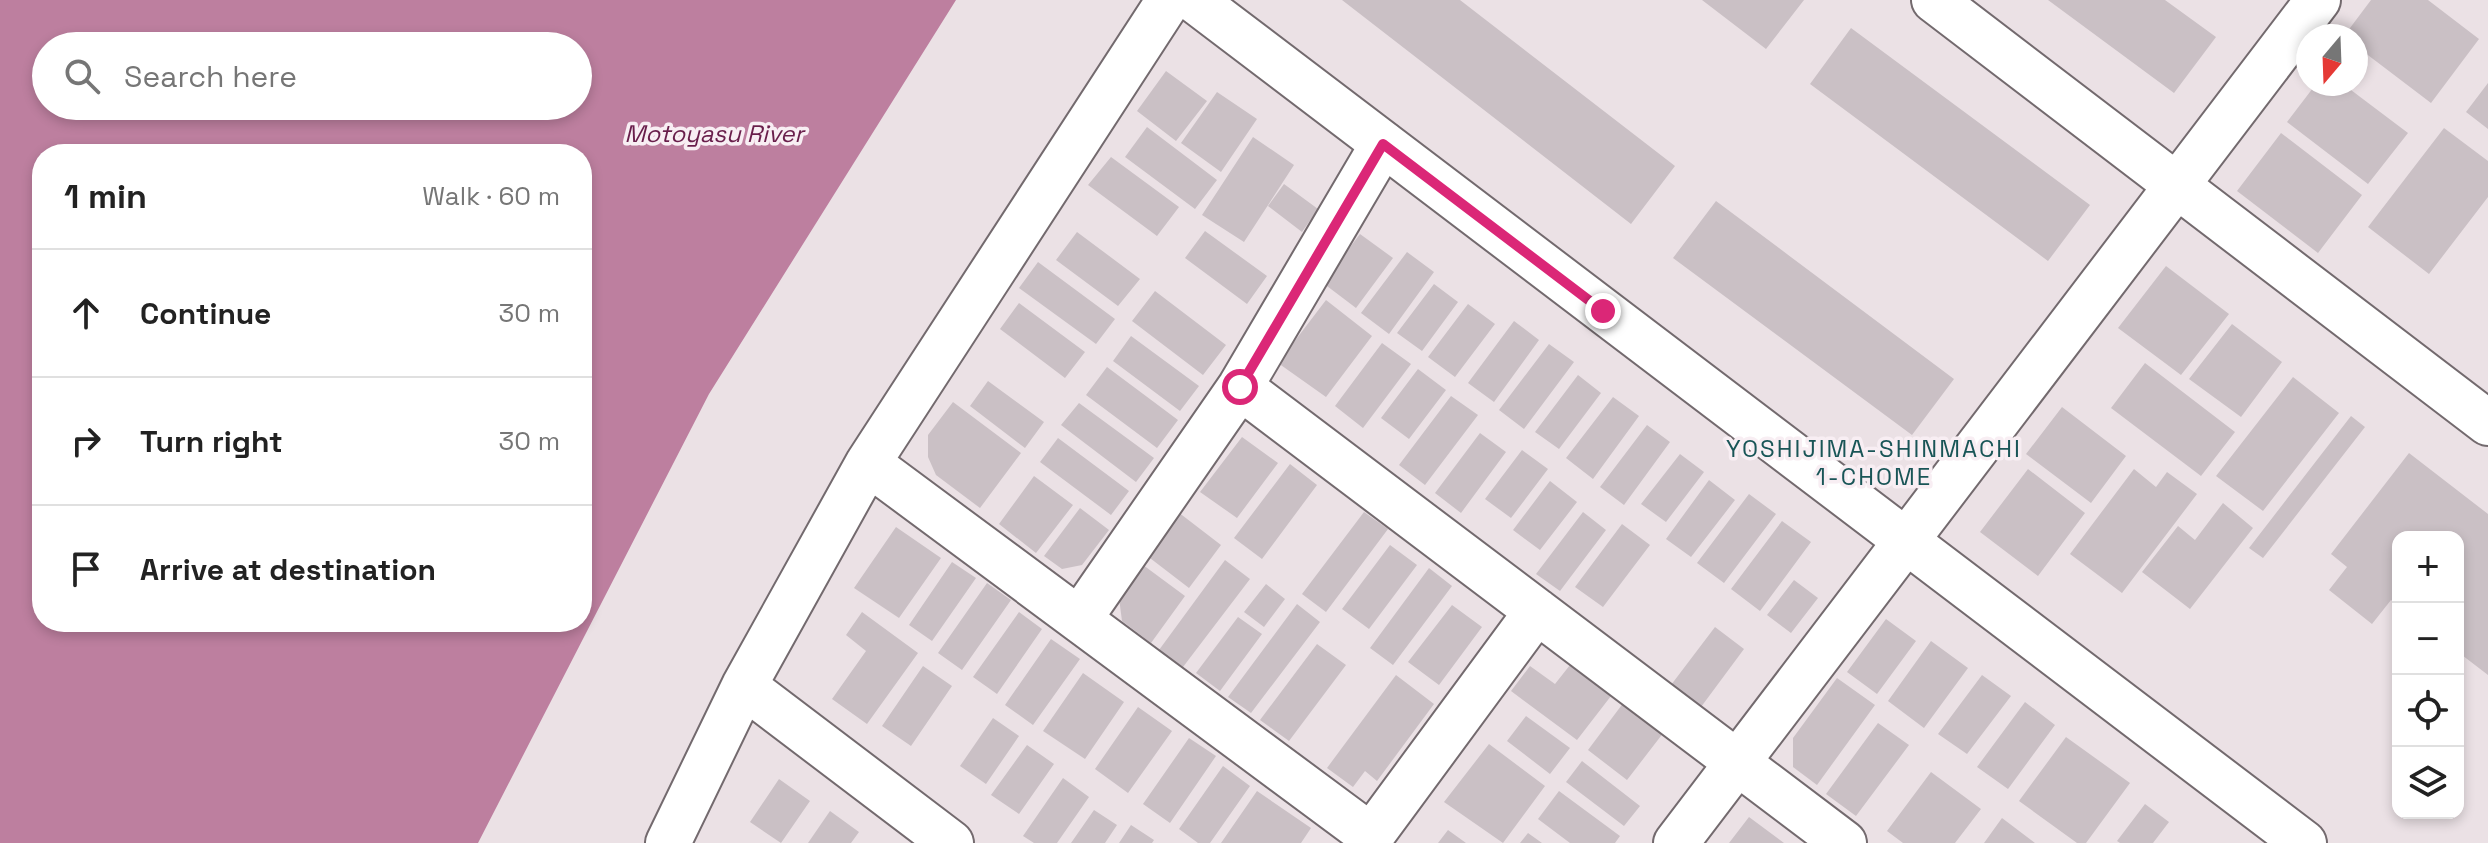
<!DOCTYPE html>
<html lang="en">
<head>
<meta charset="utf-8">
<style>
	:root { --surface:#fff; --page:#f2f2f2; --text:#222; --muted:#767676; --line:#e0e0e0 }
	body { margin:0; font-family:"Space Grotesk",sans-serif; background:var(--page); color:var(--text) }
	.controls { position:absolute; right:24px; bottom:24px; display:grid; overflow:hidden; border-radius:16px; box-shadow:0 4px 12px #0003 }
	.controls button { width:72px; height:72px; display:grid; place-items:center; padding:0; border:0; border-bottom:2px solid var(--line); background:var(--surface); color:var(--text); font:40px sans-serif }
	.compass { position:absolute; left:2296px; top:24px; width:72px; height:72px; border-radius:50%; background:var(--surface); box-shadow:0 4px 12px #0003; rotate:199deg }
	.stop { position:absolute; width:24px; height:24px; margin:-18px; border:6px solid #db2777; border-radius:50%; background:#fff }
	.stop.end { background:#db2777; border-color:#fff; box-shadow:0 2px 8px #0008 }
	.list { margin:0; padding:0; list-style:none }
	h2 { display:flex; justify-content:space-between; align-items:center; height:104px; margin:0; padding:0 32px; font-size:34px }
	h2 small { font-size:26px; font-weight:400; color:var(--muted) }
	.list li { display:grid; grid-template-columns:52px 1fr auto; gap:24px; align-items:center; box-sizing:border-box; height:128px; padding:0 32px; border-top:2px solid var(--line) }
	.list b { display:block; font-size:30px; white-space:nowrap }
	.list em { font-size:26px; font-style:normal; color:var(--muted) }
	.icon { flex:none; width:44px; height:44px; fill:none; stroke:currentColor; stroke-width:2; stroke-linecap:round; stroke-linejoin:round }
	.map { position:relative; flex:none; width:2488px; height:843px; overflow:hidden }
	.search { position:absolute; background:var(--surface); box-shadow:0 4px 12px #0003; left:32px; top:32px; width:560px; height:88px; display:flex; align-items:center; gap:20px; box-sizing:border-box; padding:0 28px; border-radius:44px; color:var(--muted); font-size:30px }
	.panel { position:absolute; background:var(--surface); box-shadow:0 4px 12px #0003; left:32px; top:144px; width:560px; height:488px; border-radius:32px }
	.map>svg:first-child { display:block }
</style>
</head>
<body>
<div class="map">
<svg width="2488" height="843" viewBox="0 0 2488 843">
	<rect width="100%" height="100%" fill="#ebe1e5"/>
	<path fill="#bd7f9f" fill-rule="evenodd" d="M0 0H956L709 394 478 843H0ZM46 46H578V106H46ZM42 154H582V622H42Z"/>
	<path fill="#cac0c5" d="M1342 0H1460L1675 166 1631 224Z
		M1702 0H1804L1766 49Z
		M2048 0H2165L2216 37 2174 93Z
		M2371 0H2428L2479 39 2431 103 2356 46V36H2344Z
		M1851 28 2090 205 2048 261 1810 84Z
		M1166 71 1207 101 1176 141 1137 111Z
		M2488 83V129L2466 112Z
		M2316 84H2343L2408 133 2368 184 2287 122Z
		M1217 92 1257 119 1221 172 1181 143Z
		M1147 127 1217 180 1195 209 1125 157Z
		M2444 128 2488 161V197L2429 274 2368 227Z
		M2281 133 2362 195 2318 253 2237 191Z
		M1253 137 1294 165 1244 242 1202 215Z
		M1111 157 1179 207 1157 236 1088 185Z
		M1284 184 1318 209 1302 232 1268 206Z
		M1716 201 1954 379 1912 435 1673 258Z
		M1205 231 1267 276 1247 304 1185 258Z
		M1077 232 1140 279 1118 306 1056 260Z
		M1360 234 1393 258 1356 308 1323 283Z
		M1407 252 1434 272 1389 334 1361 313Z
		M1038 262 1115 319 1096 344 1019 288Z
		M2166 266 2229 314 2181 375 2118 328Z
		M1434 284 1458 302 1422 351 1397 333Z
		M1155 291 1226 345 1203 375 1132 321Z
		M1326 300 1372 336 1326 397 1278 363Z
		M1019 303 1085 352 1065 378 1000 329Z
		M1468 304 1495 324 1455 377 1428 357Z
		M1514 321 1539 340 1494 402 1468 383Z
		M2232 324 2282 362 2241 417 2189 379Z
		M1131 336 1199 386 1180 411 1113 361Z
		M1382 343 1411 364 1363 428 1335 406Z
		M1549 344 1574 362 1524 429 1499 410Z
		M2145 363 2235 432 2201 476 2111 408Z
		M1107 367 1178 420 1157 448 1086 395Z
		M1418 369 1446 390 1409 439 1381 418Z
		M1578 375 1601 393 1559 449 1535 432Z
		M2293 377 2339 413 2263 511 2216 476Z
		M988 381 1044 422 1025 448 970 406Z
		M1451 396 1478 415 1425 485 1399 465Z
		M1613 397 1639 416 1593 479 1566 458Z
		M953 402 1021 453 980 508 936 475 928 457V435Z
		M1079 403 1154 458 1136 482 1061 425Z
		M2062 407 2126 456 2091 503 2026 454Z
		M2351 416 2365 427 2263 558 2249 548Z
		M1647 425 1670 442 1624 505 1600 487Z
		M1480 433 1506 452 1461 513 1435 493Z
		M1242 437 1278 463 1237 518 1200 492Z
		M1058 438 1129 491 1111 515 1040 462Z
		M1522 450 1548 469 1511 518 1485 499Z
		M2409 453 2488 514V675L2458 652V537H2398V605L2391 600 2372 624 2329 590 2347 567 2331 554Z
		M1680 454 1704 472 1666 522 1641 504Z
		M1290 464 1317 485 1262 559 1234 538Z
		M2028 469 2085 513 2038 576 1980 532Z
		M2134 469 2156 487 2167 472 2197 494 2122 593 2070 554Z
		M1034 476 1073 505 1036 553 999 524Z
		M1709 480 1735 500 1691 557 1666 539Z
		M1550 481 1577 502 1540 550 1513 530Z
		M1749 494 1776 514 1724 583 1697 563Z
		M2223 503 2253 528 2190 609 2142 572 2178 526 2195 540Z
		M1080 508 1109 530 1082 565 1062 569 1044 556Z
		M1178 512 1221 545 1189 588 1146 555Z
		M1364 512 1388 529 1326 612 1302 594Z
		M1583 512 1606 530 1560 591 1536 574Z
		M1782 521 1811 542 1760 611 1731 589Z
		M1622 524 1650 545 1603 607 1575 587Z
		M896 527 941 558 899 618 854 588Z
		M1390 545 1417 565 1369 629 1342 609Z
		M1225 560 1250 579 1183 667 1159 650Z
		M952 562 976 578 932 641 909 625Z
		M1139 562 1185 596 1151 643 1122 621 1118 590Z
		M1429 568 1452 586 1393 665 1370 648Z
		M1794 580 1818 598 1791 633 1767 615Z
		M987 583 1011 600 962 670 938 653Z
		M1266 584 1285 599 1264 627 1244 612Z
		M1297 604 1320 622 1251 713 1228 697Z
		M1452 605 1482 627 1439 685 1408 662Z
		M862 612 918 653 867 724 832 699 866 651 846 635Z
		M1019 612 1042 629 997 694 973 677Z
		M1238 617 1262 634 1220 691 1196 673Z
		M1886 619 1916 641 1877 694 1847 672Z
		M1715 627 1744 649 1701 707 1671 685Z
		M1051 639 1080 659 1033 725 1005 705Z
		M1931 641 1968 668 1924 728 1888 701Z
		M1317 644 1346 665 1289 741 1260 720Z
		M1570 665 1611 696 1577 740 1511 691 1530 666 1555 684Z
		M923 666 952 686 911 746 882 726Z
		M1083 673 1124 702 1085 759 1043 731Z
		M1396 675 1434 704 1377 781 1365 771 1353 787 1327 768Z
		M1982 675 2011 696 1967 754 1938 734Z
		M1837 678 1875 705 1817 785 1793 767V738Z
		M1624 702 1664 732 1627 780 1588 750Z
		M2025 702 2055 725 2008 789 1977 767Z
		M1138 707 1172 731 1128 793 1095 769Z
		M1526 716 1570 748 1550 774 1507 741Z
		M993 718 1019 736 986 784 960 766Z
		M1878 723 1909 745 1856 816 1826 794Z
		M2066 737 2130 783 2086 843H2077L2019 801Z
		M1189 738 1216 756 1170 823 1143 804Z
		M1489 744 1545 786 1503 843 1444 802Z
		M1027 745 1054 764 1019 814 991 795Z
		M1582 761 1640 806 1624 826 1566 782Z
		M1223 766 1250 786 1210 843H1198L1179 829Z
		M1931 772 1981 809 1955 843H1903L1887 831Z
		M1063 778 1089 797 1057 843H1034L1023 836Z
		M779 779 810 801 781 843 750 822Z
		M1257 791 1311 828 1301 843H1221Z
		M1559 791 1620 836 1615 843H1570L1538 819Z
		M2145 804 2169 822 2153 843H2120L2117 841Z
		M1094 810 1117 825 1105 843H1071Z
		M830 811 859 832 851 843H808Z
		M1749 817 1784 843H1729Z
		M2002 818 2035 843H1984Z
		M1131 825 1154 840 1152 843H1119Z
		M1448 830 1466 843H1438Z
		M1528 833 1542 843H1520Z"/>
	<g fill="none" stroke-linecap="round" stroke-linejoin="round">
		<g stroke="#736a6e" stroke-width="48">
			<path id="minor" d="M1934 0 2488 423
				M1240 387 1844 843
				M868 463 1371 836
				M1080 618 1240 387 1383 144
				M744 686 951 843
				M668 843 744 686 868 463 1169 0
				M1366 843 1537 611
				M1676 843 2318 0"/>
		</g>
		<g stroke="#736a6e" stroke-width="48">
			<path id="tertiary" d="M1194 0 2304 843"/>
		</g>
		<use href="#minor" stroke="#fff" stroke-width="44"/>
		<use href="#tertiary" stroke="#fff" stroke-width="44"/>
	</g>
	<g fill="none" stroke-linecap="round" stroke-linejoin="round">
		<path stroke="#db2777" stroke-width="10" d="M1240 387 1383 144 1603 311"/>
	</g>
	<g text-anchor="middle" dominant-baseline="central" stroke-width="7" stroke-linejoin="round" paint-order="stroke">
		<g font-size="24" font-style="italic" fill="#691e4b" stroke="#f8eef3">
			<text x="714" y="133">Motoyasu River</text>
		</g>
		<g font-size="24" letter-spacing="2" fill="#195557" stroke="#f8eef3">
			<text x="1874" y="448">YOSHIJIMA-SHINMACHI<tspan x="1874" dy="28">1-CHOME</tspan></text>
		</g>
	</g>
</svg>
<div class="controls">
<button>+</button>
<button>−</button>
<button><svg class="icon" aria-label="locate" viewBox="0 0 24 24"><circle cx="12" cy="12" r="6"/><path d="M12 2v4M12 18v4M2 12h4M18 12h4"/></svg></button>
<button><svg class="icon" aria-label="layers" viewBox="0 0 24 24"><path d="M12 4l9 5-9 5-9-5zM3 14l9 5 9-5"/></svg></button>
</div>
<svg class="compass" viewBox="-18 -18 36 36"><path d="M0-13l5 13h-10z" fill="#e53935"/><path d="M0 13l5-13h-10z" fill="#767676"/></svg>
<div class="stop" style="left:1240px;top:387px"></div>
<div class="stop end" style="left:1603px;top:311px"></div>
<div class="search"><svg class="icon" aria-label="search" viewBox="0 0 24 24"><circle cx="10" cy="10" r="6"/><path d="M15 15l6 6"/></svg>Search here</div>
<section class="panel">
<h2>1 min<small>Walk · 60 m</small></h2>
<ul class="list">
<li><svg class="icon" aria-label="ahead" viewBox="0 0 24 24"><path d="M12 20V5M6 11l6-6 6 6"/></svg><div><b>Continue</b></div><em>30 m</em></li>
<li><svg class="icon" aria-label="right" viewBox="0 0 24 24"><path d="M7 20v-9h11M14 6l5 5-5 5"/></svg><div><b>Turn right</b></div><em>30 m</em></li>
<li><svg class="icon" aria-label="arrive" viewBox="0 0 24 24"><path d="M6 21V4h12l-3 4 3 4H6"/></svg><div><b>Arrive at destination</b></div></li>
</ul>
</section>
</div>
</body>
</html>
